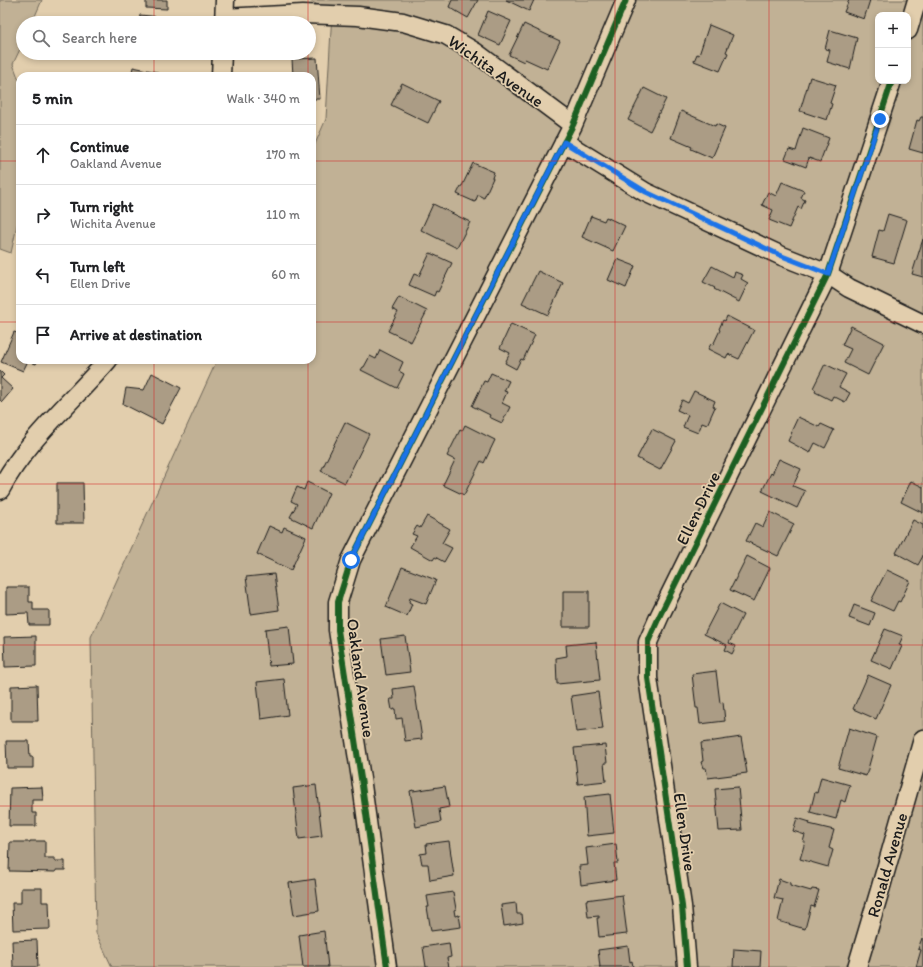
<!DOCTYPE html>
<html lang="en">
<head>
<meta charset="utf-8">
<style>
	:root { --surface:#fff; --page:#f2f2f2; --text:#202124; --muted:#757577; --line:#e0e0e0 }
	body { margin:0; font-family:Itim,sans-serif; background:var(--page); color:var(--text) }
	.controls { position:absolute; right:12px; top:12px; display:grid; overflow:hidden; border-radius:8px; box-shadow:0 2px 6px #0003 }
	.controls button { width:36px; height:36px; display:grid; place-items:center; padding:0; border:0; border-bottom:1px solid var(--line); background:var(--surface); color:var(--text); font:20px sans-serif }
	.stop { position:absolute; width:12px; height:12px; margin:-9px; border:3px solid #1a73e8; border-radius:50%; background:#fff }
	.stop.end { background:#1a73e8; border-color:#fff; box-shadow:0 1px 4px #0008 }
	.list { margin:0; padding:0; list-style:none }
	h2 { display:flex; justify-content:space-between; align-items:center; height:52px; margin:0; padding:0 16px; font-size:17px }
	h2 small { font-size:13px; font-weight:400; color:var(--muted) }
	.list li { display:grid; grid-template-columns:26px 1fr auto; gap:12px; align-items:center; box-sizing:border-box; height:60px; padding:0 16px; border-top:1px solid var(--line) }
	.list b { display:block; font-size:15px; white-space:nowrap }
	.list p { margin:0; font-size:13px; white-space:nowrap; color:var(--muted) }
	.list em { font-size:13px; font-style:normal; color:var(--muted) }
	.icon { flex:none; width:22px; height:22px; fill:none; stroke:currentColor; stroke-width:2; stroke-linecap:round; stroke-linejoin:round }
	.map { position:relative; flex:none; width:923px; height:967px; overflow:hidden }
	.search { position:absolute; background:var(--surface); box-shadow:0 2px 6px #0003; left:16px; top:16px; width:300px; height:44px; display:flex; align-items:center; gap:10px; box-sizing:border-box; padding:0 14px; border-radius:22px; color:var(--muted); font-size:15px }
	.panel { position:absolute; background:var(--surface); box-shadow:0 2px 6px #0003; left:16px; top:72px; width:300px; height:292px; border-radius:12px }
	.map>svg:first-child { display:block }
</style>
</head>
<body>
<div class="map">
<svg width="923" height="967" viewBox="0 0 923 967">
	<rect width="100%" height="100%" fill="#e2cead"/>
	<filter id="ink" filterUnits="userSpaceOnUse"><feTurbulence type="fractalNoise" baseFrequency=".025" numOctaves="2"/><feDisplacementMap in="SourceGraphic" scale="8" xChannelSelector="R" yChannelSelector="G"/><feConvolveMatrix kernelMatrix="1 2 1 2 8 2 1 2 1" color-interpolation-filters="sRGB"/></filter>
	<g filter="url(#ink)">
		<path fill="#c1b195" stroke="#6e6658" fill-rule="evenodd" d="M0 0H42L32 23H23V43L13 64 20 83V212L11 253 0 249Z
			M308 0H923V967H112L96 933 91 637 217 360H312V151L326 119 332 12ZM878 15H908V81H878Z"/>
		<path fill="#ab9c85" stroke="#1c1c1c" d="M146 0H167V9L146 8Z
			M452 0H478L468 18 449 7Z
			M506 0H534L529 11Z
			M849 0H870L864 19 844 12Z
			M488 11 511 21 500 45 478 35Z
			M140 15 160 17V22L168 23H139Z
			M524 24 560 41 547 69 525 59 524 62 509 55Z
			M709 25 733 35 726 52 728 53 720 71 694 61 697 54 699 55Z
			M830 30 857 38 850 69 827 62 830 50 825 49Z
			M148 53H171L170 58 147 55Z
			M317 58 320 99H312V76H293L292 59Z
			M133 67 157 72V76H131Z
			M810 77 836 85 830 103 832 104 827 120 800 111Z
			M402 83 439 101 428 123 391 105Z
			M644 88 666 99 650 131 628 120Z
			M681 111 715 126 716 124 725 128 712 158 691 149 692 147 671 138Z
			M921 117H923V153L909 149 917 120 919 121Z
			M803 128 829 138 820 162 809 158 806 167 785 159 789 149 796 151Z
			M473 163 494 172 492 178H493L484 198 478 195 475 202 457 194 461 186H462Z
			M782 182 804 191 801 198 805 200 801 209 798 207 789 228 769 220 773 210 762 205 768 192 776 196Z
			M433 204 470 222 457 248 421 230Z
			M888 214 907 220 894 263 872 257 879 230 883 231Z
			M591 216 604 221 606 217 625 226 613 251 582 237Z
			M923 239V277L912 274Z
			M430 253 452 263 438 292 436 291 434 296 409 285 414 274 419 276Z
			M617 259 635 266 626 288 608 280Z
			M712 266 733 277 735 272 743 275 741 279 748 283 739 302 714 289 715 288 703 282Z
			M538 271 563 283 548 315 522 303Z
			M399 297 427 311 411 342 388 331 398 312 392 309Z
			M727 316 754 330 739 359 728 354 726 358 708 349 711 344 713 345 720 330 719 329 723 320 725 321Z
			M511 324 535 335 523 360 521 359 516 369 505 363 510 353 500 348Z
			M851 326 884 343 868 375 844 363 851 349 842 345Z
			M14 332 20 334V360H38L36 364 28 361 23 371 1 362Z
			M380 350 403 362 399 371 404 374 397 388 361 370 363 367H364L370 356 376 359Z
			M825 364 846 374 839 387 850 393 845 402 833 396 831 400 815 392 816 390 813 388Z
			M0 371 4 375 1 378 13 389 2 402 0 400Z
			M152 373 181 388 162 424 123 404 126 388 144 390Z
			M491 373 509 381 504 391 507 392 502 403 510 407 502 423 489 417 490 415 472 406 484 381 487 382Z
			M694 391 715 401 713 406 715 407 707 425 702 423 698 433 683 427 688 415 677 410 682 400 688 403Z
			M798 417 819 427 821 424 834 430 825 448 815 443 810 453 788 441 792 432H791Z
			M345 422 369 434 345 483 321 471Z
			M465 425 495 440 484 463 481 461 464 495 443 485 455 460 447 456 460 430 462 431Z
			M652 429 676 441 660 470 637 458Z
			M779 459 801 469 793 486 805 491 797 508 762 491 771 473 772 474Z
			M911 481 923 487V513L901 502Z
			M307 482 329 493 313 528 290 517 297 504 291 501 297 487 304 490Z
			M57 483H83L84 523H57Z
			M770 512 794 524 778 556 746 541 755 523 763 527Z
			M427 516 450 529 442 543 452 548 444 562 435 557 433 560 410 547 417 536 412 534 417 526 420 528Z
			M913 520 923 525V556L918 565 896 553Z
			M269 526 282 532 284 527 306 537 291 570 257 554Z
			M747 556 770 568 754 601 730 590Z
			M402 567 436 580 426 604 410 598 409 602 412 604 407 616 386 607Z
			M887 570 910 581 900 602 898 601 893 611 871 601Z
			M274 574 279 610 251 614 246 577Z
			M6 587H29V602H33V610H49V625H29L28 613 6 614Z
			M563 591H589V627H563Z
			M720 603 743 615 729 643 736 646 732 654 725 650 727 645 704 634Z
			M854 605 875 613 870 626 849 618Z
			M289 626 293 664 269 666 265 629Z
			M885 629 903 636 899 645 902 646 892 669 871 660Z
			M36 636V666L5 667 4 637Z
			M405 636 410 672 386 675 381 639Z
			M596 642 600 680 557 684 556 658 567 656 566 645Z
			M716 671 720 703 723 702 725 721 700 724 698 708H696L692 674Z
			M868 675 891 685 876 719 853 709Z
			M284 679 288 715 261 719 257 682Z
			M37 685 38 721H11V686Z
			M414 686 422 739 405 741 402 718 396 719 395 709 392 710 390 699H394L393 689Z
			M598 692 603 729 576 732 571 696Z
			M849 728 877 737 866 776 838 768Z
			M741 737 747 773 708 778 706 768H703L701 762 703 761 701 743Z
			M6 741H29L30 757H33V768H7Z
			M605 745 607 763H604L606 781 578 784 574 748Z
			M821 777 850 785 845 802 841 800 836 819 810 812 815 792 817 793Z
			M316 785 322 836 299 839 293 788Z
			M445 786 449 807 439 809 441 822 416 827 410 791 413 790V791Z
			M42 787 43 800H32V813H36V826H9L10 788Z
			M738 787 742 830 719 831 715 789Z
			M610 794 614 833 587 836 584 797Z
			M797 818 810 822 809 824 834 830 829 848 833 850 828 867 800 859 805 842H803L805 835 793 831Z
			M30 841H45V858H55V861H65V870H56V872L9 871 10 842H30Z
			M449 841 454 876 430 880 428 864H422L420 854 427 853 426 844Z
			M616 844 618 863H614L616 880 581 885 579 866 588 865 586 848Z
			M315 879 319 911 294 915 289 883Z
			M779 879 790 883V885L811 891 812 889 819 890 814 907 811 906 805 929 778 921 783 900 774 898Z
			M21 888H42V902H49L50 929 13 930 12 903H21Z
			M453 892 456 909 454 910 455 916 459 915 461 927 431 931 427 907H429L427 896Z
			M622 895 627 934 599 937 597 918H599V916L588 917 586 900Z
			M516 903 517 914H522L523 923 504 926 501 905Z
			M324 931 328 967H303L299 935Z
			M922 938H923V967H916L921 950 918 949Z
			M37 940 38 967H13L12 941Z
			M449 943 451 957 447 958 449 967H426L423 947Z
			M628 946 630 962 632 961 633 967H599H600L598 950Z
			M734 949 761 951 760 967H733Z"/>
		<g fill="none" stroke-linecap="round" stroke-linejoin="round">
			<g stroke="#1c1c1c" stroke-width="21">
				<path id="minor" d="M224 18 303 14 358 16 403 22 446 35 475 52 573 125
					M224 23 225 0
					M908 30 917 0
					M221 76 222 53
					M564 142 645 192 782 256 828 274 849 288 923 324
					M0 490C26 440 72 402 108 360
					M387 967 362 785 338 630V602L351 560 573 125 626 0
					M687 967 682 906 648 678V642L660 615 828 274 892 81
					M857 967 880 890 923 739"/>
			</g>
			<use href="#minor" stroke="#e2cead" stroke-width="18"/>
			<g stroke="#e2cead" stroke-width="8">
				<path id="cycleway" d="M387 967 362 785 338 630V602L351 560 573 125 626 0
					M687 967 682 906 648 678V642L660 615 828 274 892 81"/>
			</g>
			<use href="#cycleway" stroke="#1b5e20" stroke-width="6"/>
		</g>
	</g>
	<g fill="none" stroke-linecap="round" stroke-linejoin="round" filter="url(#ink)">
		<path stroke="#1a73e8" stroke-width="5" d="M351 560 564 142 646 192 782 256 828 274 880 119"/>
	</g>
	<path fill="none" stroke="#d62828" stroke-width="1" stroke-opacity="0.55" d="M154 0V23M308 0V23M462 0V967M615 0V967M769 0V967M154 53V76M308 53V76M0 161H20M312 161H923M0 322H20M312 322H923M154 360V967M308 360V967M0 484H923M0 645H923M0 806H923"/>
	<g text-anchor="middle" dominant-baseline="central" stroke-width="3.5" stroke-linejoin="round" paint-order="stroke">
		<g font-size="17" fill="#1c1c1c" stroke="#e2cead">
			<text transform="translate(496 71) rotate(35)">Wichita Avenue</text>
			<text transform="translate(698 508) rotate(-64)">Ellen Drive</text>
			<text transform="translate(361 678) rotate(82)">Oakland Avenue</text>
			<text transform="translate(685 832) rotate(82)">Ellen Drive</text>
			<text transform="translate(887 865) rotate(-74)">Ronald Avenue</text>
		</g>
	</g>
</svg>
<div class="controls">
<button>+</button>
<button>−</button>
</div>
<div class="stop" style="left:351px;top:560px"></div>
<div class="stop end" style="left:880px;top:119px"></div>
<div class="search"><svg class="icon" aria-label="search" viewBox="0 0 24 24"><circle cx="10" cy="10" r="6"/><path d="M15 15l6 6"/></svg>Search here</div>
<section class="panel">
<h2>5 min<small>Walk · 340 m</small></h2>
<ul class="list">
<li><svg class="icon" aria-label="ahead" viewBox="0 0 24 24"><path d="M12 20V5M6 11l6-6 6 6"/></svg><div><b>Continue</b><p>Oakland Avenue</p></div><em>170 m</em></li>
<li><svg class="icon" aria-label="right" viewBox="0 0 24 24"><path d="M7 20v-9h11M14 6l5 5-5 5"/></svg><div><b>Turn right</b><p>Wichita Avenue</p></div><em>110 m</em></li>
<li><svg class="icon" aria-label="left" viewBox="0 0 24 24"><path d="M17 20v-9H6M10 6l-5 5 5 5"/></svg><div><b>Turn left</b><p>Ellen Drive</p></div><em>60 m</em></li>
<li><svg class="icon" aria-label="arrive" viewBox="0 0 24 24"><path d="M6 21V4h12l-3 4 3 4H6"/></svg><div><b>Arrive at destination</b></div></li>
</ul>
</section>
</div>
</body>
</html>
